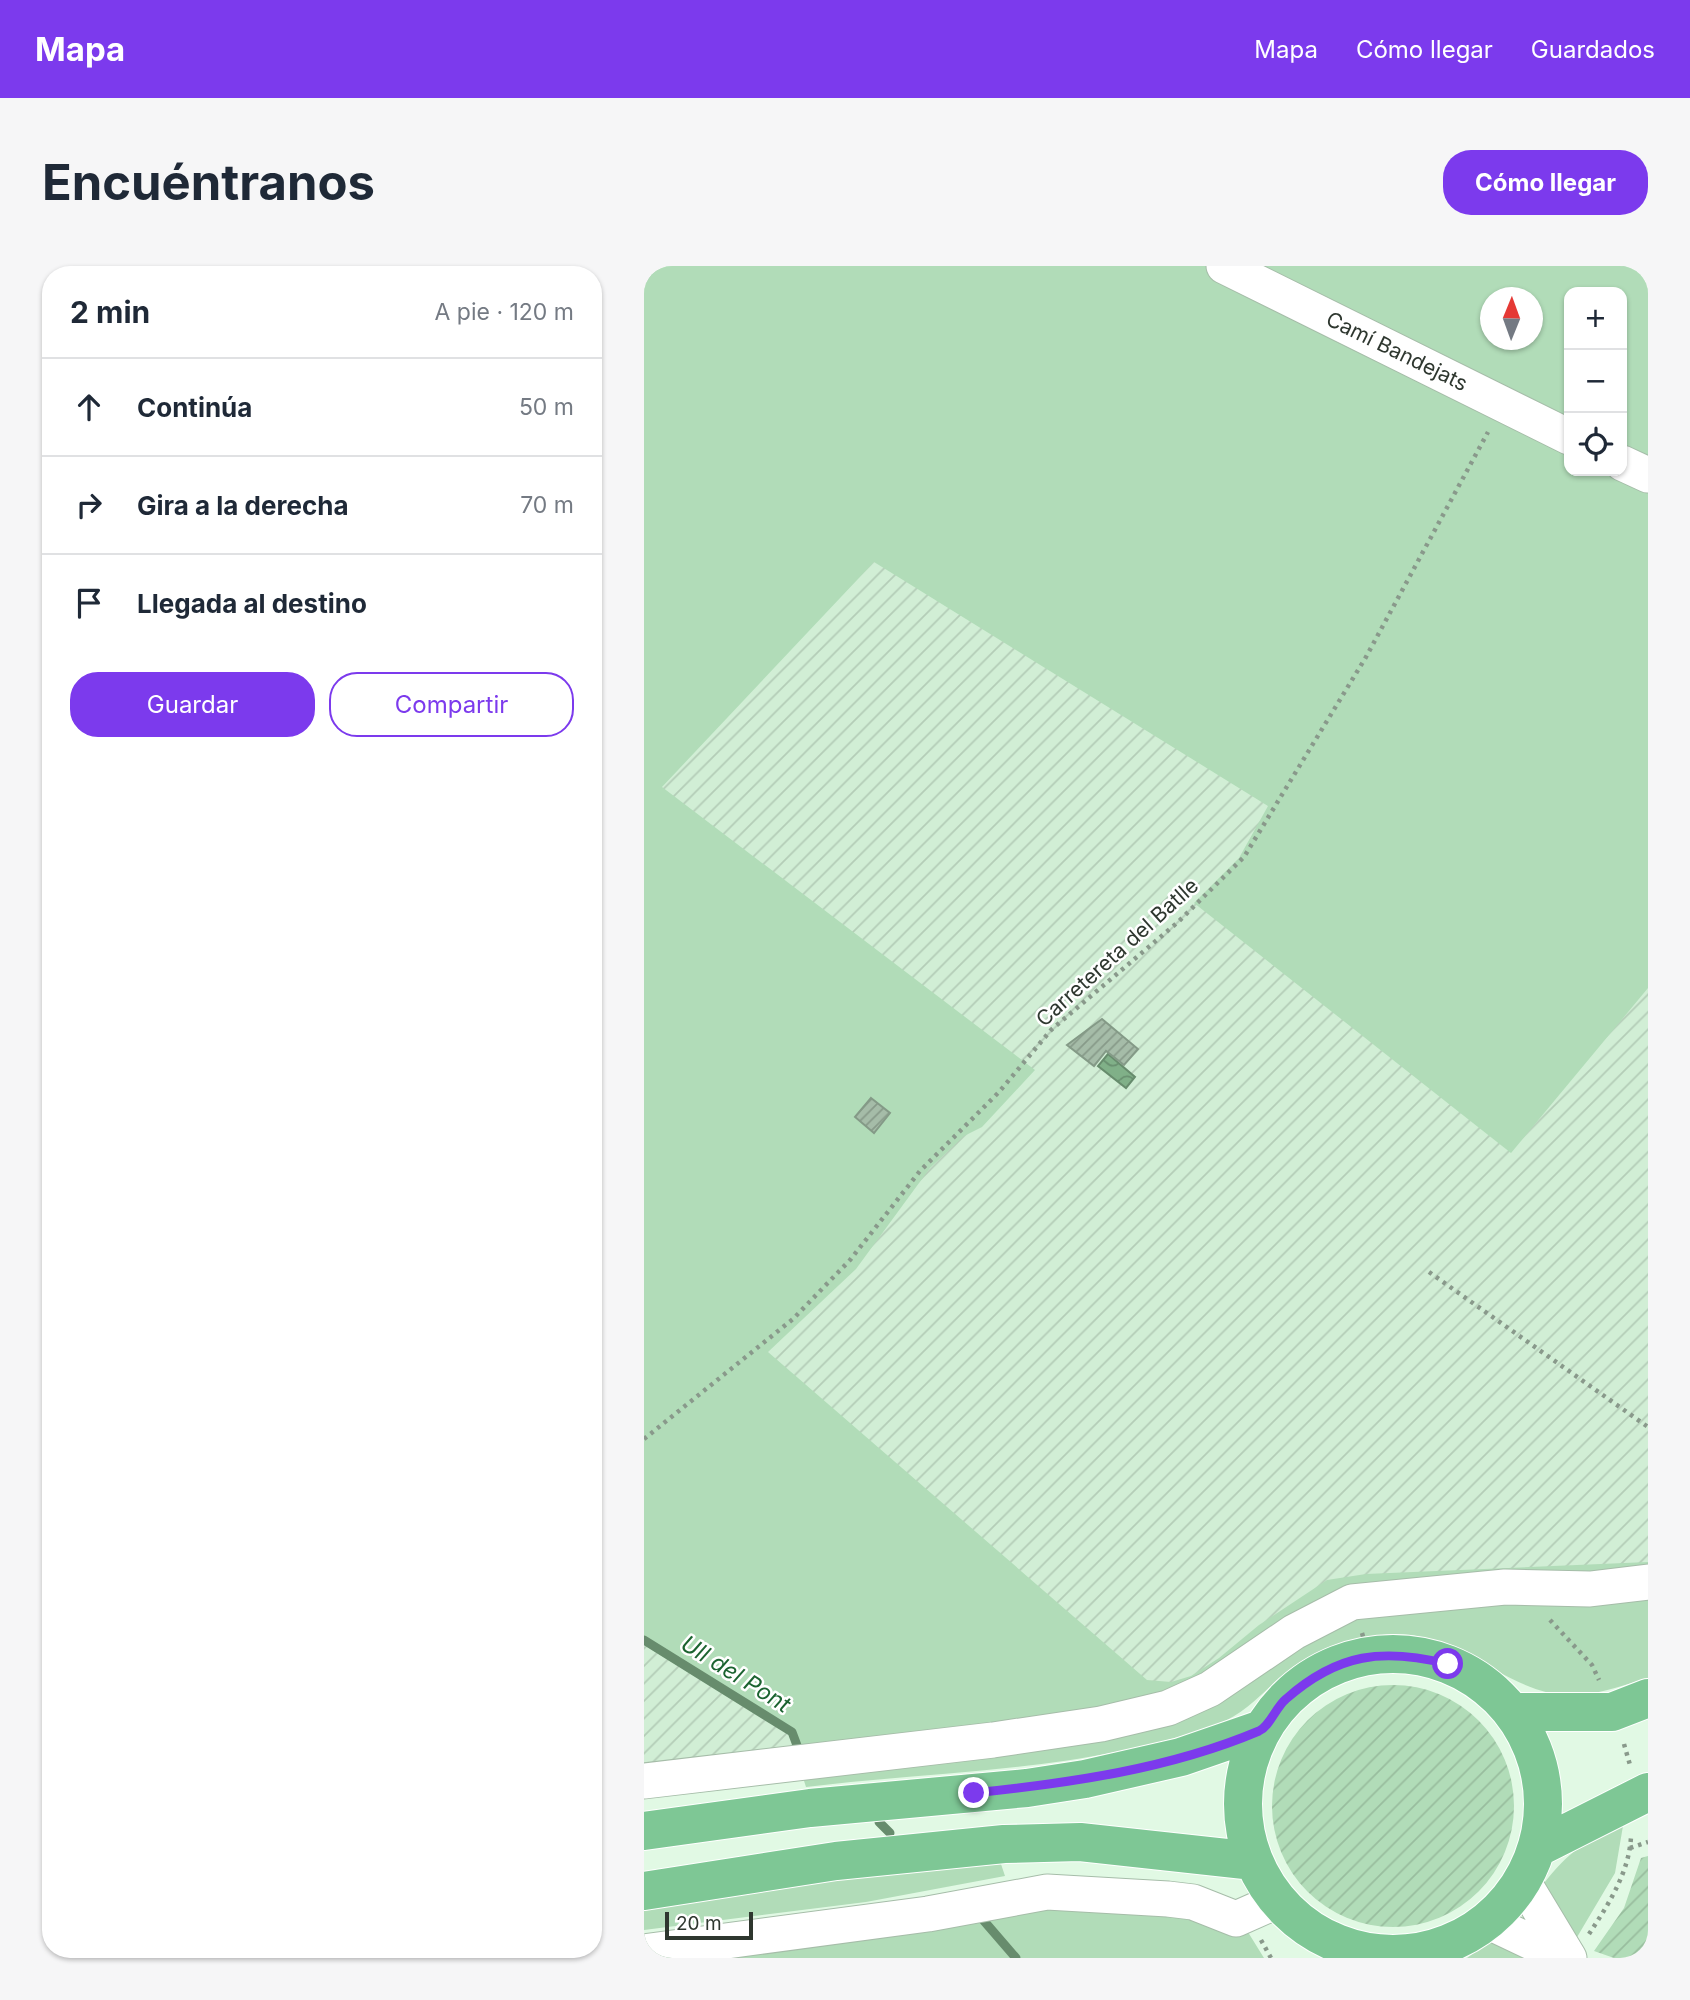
<!DOCTYPE html>
<html lang="es">
<head>
<meta charset="utf-8">
<style>
	:root { --surface:#fff; --page:#f6f6f7; --text:#1f2937; --muted:#747a83; --line:#e0e1e3; --accent:#7c3aed }
	body { margin:0; font-family:Inter,sans-serif; background:var(--page); color:var(--text) }
	.controls { position:absolute; right:21px; top:21px; display:grid; overflow:hidden; border-radius:14px; box-shadow:0 2px 5px #0004 }
	.controls button { width:63px; height:63px; display:grid; place-items:center; padding:0; border:0; border-bottom:2px solid var(--line); background:var(--surface); color:var(--text); font:35px sans-serif }
	.compass { position:absolute; left:836px; top:21px; width:63px; height:63px; border-radius:50%; background:var(--surface); box-shadow:0 2px 5px #0004; rotate:1deg }
	.scale { position:absolute; left:21px; bottom:18px; width:88px; box-sizing:border-box; padding-left:7px; border:4px solid #2e372f; border-top:0; font-size:19px; line-height:24px; white-space:nowrap; color:#2e372f; -webkit-text-stroke:5px #fff; paint-order:stroke }
	.stop { position:absolute; width:21px; height:21px; margin:-16px; border:5px solid #7c3aed; border-radius:50%; background:#fff }
	.stop.end { background:#7c3aed; border-color:#fff; box-shadow:0 2px 7px #0008 }
	.list { margin:0; padding:0; list-style:none }
	h2 { display:flex; justify-content:space-between; align-items:center; height:91px; margin:0; padding:0 28px; font-size:30px }
	h2 small { font-size:23px; font-weight:400; color:var(--muted) }
	.list li { display:grid; grid-template-columns:46px 1fr auto; gap:21px; align-items:center; box-sizing:border-box; height:98px; padding:0 28px; border-top:2px solid var(--line) }
	.list b { display:block; font-size:26px; white-space:nowrap }
	.list em { font-size:23px; font-style:normal; color:var(--muted) }
	.actions { display:flex; gap:14px; padding:21px 28px }
	.actions a { flex:1; padding:16px 0; border:2px solid var(--accent); border-radius:28px; text-align:center; font-size:24px; color:var(--accent) }
	.actions .main { background:var(--accent); color:#fff }
	.icon { flex:none; width:38px; height:38px; fill:none; stroke:currentColor; stroke-width:2; stroke-linecap:round; stroke-linejoin:round }
	.map { position:relative; flex:none; width:1004px; height:1692px; overflow:hidden; border-radius:28px }
	header { display:flex; align-items:center; gap:42px; box-sizing:border-box; height:98px; padding:0 35px; background:var(--accent); color:#fff }
	header strong { font-size:33px }
	nav { display:flex; gap:38px; margin-inline-start:auto; font-size:24px }
	.intro { display:flex; align-items:center; justify-content:space-between; box-sizing:border-box; height:168px; padding:0 42px }
	h1 { margin:0; font-size:49px }
	.button { padding:18px 32px; border-radius:28px; background:var(--accent); color:#fff; font-size:24px; font-weight:700 }
	main { display:flex; gap:42px; padding:0 42px }
	aside { flex:1; background:var(--surface); border-radius:28px; box-shadow:0 2px 5px #0004 }
	.map>svg:first-child { display:block }
</style>
</head>
<body>
<header>
<strong>Mapa</strong>
<nav><a>Mapa</a><a>Cómo llegar</a><a>Guardados</a></nav>
</header>
<div class="intro"><h1>Encuéntranos</h1><a class="button">Cómo llegar</a></div>
<main>
<aside>
<h2>2 min<small>A pie · 120 m</small></h2>
<ul class="list">
<li><svg class="icon" aria-label="ahead" viewBox="0 0 24 24"><path d="M12 20V5M6 11l6-6 6 6"/></svg><div><b>Continúa</b></div><em>50 m</em></li>
<li><svg class="icon" aria-label="right" viewBox="0 0 24 24"><path d="M7 20v-9h11M14 6l5 5-5 5"/></svg><div><b>Gira a la derecha</b></div><em>70 m</em></li>
<li><svg class="icon" aria-label="arrive" viewBox="0 0 24 24"><path d="M6 21V4h12l-3 4 3 4H6"/></svg><div><b>Llegada al destino</b></div></li>
</ul>
<div class="actions"><a class="main">Guardar</a><a>Compartir</a></div>
</aside>
<div class="map">
<svg width="1004" height="1692" viewBox="0 0 1004 1692">
	<defs>
		<pattern id="industrial-furrows" width="10" height="10" patternUnits="userSpaceOnUse" patternTransform="scale(1.75)"><rect width="10" height="10" fill="#d1eed5"/><path d="M-1 1l2-2M0 10L10 0M9 11l2-2" fill="none" stroke="#b4cdb7"/></pattern>
		<pattern id="garden-furrows" width="10" height="10" patternUnits="userSpaceOnUse" patternTransform="scale(1.75)"><rect width="10" height="10" fill="#b1dcb8"/><path d="M-1 1l2-2M0 10L10 0M9 11l2-2" fill="none" stroke="#99bd9e"/></pattern>
		<pattern id="water-waves" width="16" height="10" patternUnits="userSpaceOnUse" patternTransform="scale(1.75)"><rect width="16" height="10" fill="#80b088"/><path d="M0 5q4-4 8 0t8 0" fill="none" stroke="#699070"/></pattern>
		<pattern id="building-hatch" width="6" height="6" patternUnits="userSpaceOnUse" patternTransform="scale(1.75)"><rect width="6" height="6" fill="#a5bca8"/><path d="M-1 1l2-2M0 6l6-6M5 7l2-2" fill="none" stroke="#879a89"/></pattern>
	</defs>
	<rect width="100%" height="100%" fill="#e1f9e4"/>
	<path fill="url(#industrial-furrows)" fill-rule="evenodd" d="M0 0H1004V1402L748 1358 686 1370 625 1408 147 1512 0 1533ZM925 26H978V205H925ZM846 32H888V74H846Z"/>
	<path fill="#b1dcb8" fill-rule="evenodd" d="M0 0H1004V722L867 887 550 637 595 592 624 540 230 296 18 521 391 804 338 861 320 870 286 902 212 1003 124 1086 503 1414 527 1416 547 1410 575 1392 615 1359 683 1314 722 1308 1004 1296V1412C983 1418 959 1427 937 1429 866 1436 815 1359 738 1369 708 1373 675 1383 649 1401 623 1420 606 1446 574 1458 442 1506 301 1504 162 1521L145 1468 0 1379ZM925 26H978V205H925ZM846 32H888V74H846Z
		M980 1554 971 1607 926 1683 892 1628C921 1588 938 1577 980 1554Z
		M357 1598 361 1610 222 1636 0 1664V1641L230 1608Z
		M297 1636 594 1650 620 1692H0Z
		M851 1671 910 1692H823Z"/>
	<path fill="url(#garden-furrows)" d="M628 1540a121 121 0 1 1 242 0a121 121 0 1 1-242 0Z
		M1004 1590V1692H970L950 1685 980 1642 997 1592Z"/>
	<path fill="url(#water-waves)" stroke="#678c6d" stroke-width="2" d="M464 788 491 811 482 822 454 800Z"/>
	<g fill="none" stroke-linecap="round" stroke-linejoin="round">
		<path stroke="#678c6d" stroke-width="9" d="M0 1374 148 1466 154 1482
			M235 1556 246 1567
			M334 1648 372 1692"/>
	</g>
	<path fill="url(#building-hatch)" stroke="#849a87" stroke-width="2" d="M458 753 494 783 480 799 462 785 450 800 423 779Z
		M227 832 246 847 230 867 211 851Z"/>
	<g fill="none" stroke-linecap="round" stroke-linejoin="round">
		<g stroke="#a6bda9" stroke-width="37">
			<path id="minor" d="M580 0 925 171
				M978 197 1004 209
				M0 1515 349 1474 457 1458 524 1442 566 1423 650 1366 708 1336 861 1321 946 1323 1004 1316
				M878 1614 925 1692
				M843 1655 921 1692
				M0 1686 284 1648 403 1626 524 1633 549 1636 592 1653 635 1634"/>
		</g>
		<g stroke="#fff" stroke-width="40">
			<path id="major" d="M599 1538a150 150 0 1 1 300 0a150 150 0 1 1-300 0Z
				M868 1446H968L1004 1432
				M0 1565 166 1542 383 1522 441 1513 537 1491 618 1463
				M893 1582 1004 1526
				M0 1625 192 1595 360 1578 436 1576 610 1595"/>
		</g>
		<path stroke="#89998b" stroke-width="4.5" stroke-dasharray="3.5 5" stroke-linecap="butt" d="M785 1006 1004 1161
			M0 1173 149 1053 206 994 276 905 355 826 407 764 534 656 600 591 722 391 844 166
			M906 1354 948 1399 955 1414
			M718 1367 725 1390
			M980 1478 986 1499
			M986 1582 1004 1576
			M945 1668C964 1639 985 1607 987 1571
			M617 1674 627 1692"/>
		<use href="#minor" stroke="#fff" stroke-width="35"/>
		<use href="#major" stroke="#7ec795" stroke-width="38"/>
	</g>
	<g fill="none" stroke-linecap="round" stroke-linejoin="round">
		<path stroke="#7c3aed" stroke-width="9" d="M330 1527C426 1517 525 1503 615 1465 626 1460 632 1441 642 1433 694 1387 739 1382 804 1398"/>
	</g>
	<g text-anchor="middle" dominant-baseline="central" stroke-width="5" stroke-linejoin="round" paint-order="stroke">
		<g font-size="21" fill="#2e372f" stroke="#fff">
			<text transform="translate(753 85) rotate(26)">Camí Bandejats</text>
			<text transform="translate(473 686) rotate(-42)">Carretereta del Batlle</text>
		</g>
		<g font-size="23" font-style="italic" fill="#1b6330" stroke="#fff">
			<text transform="translate(92 1408) rotate(32)">Ull del Pont</text>
		</g>
	</g>
</svg>
<div class="controls">
<button>+</button>
<button>−</button>
<button><svg class="icon" aria-label="locate" viewBox="0 0 24 24"><circle cx="12" cy="12" r="6"/><path d="M12 2v4M12 18v4M2 12h4M18 12h4"/></svg></button>
</div>
<svg class="compass" viewBox="-18 -18 36 36"><path d="M0-13l5 13h-10z" fill="#e53935"/><path d="M0 13l5-13h-10z" fill="#747a83"/></svg>
<div class="scale">20 m</div>
<div class="stop" style="left:804px;top:1398px"></div>
<div class="stop end" style="left:330px;top:1527px"></div>
</div>
</main>
</body>
</html>
